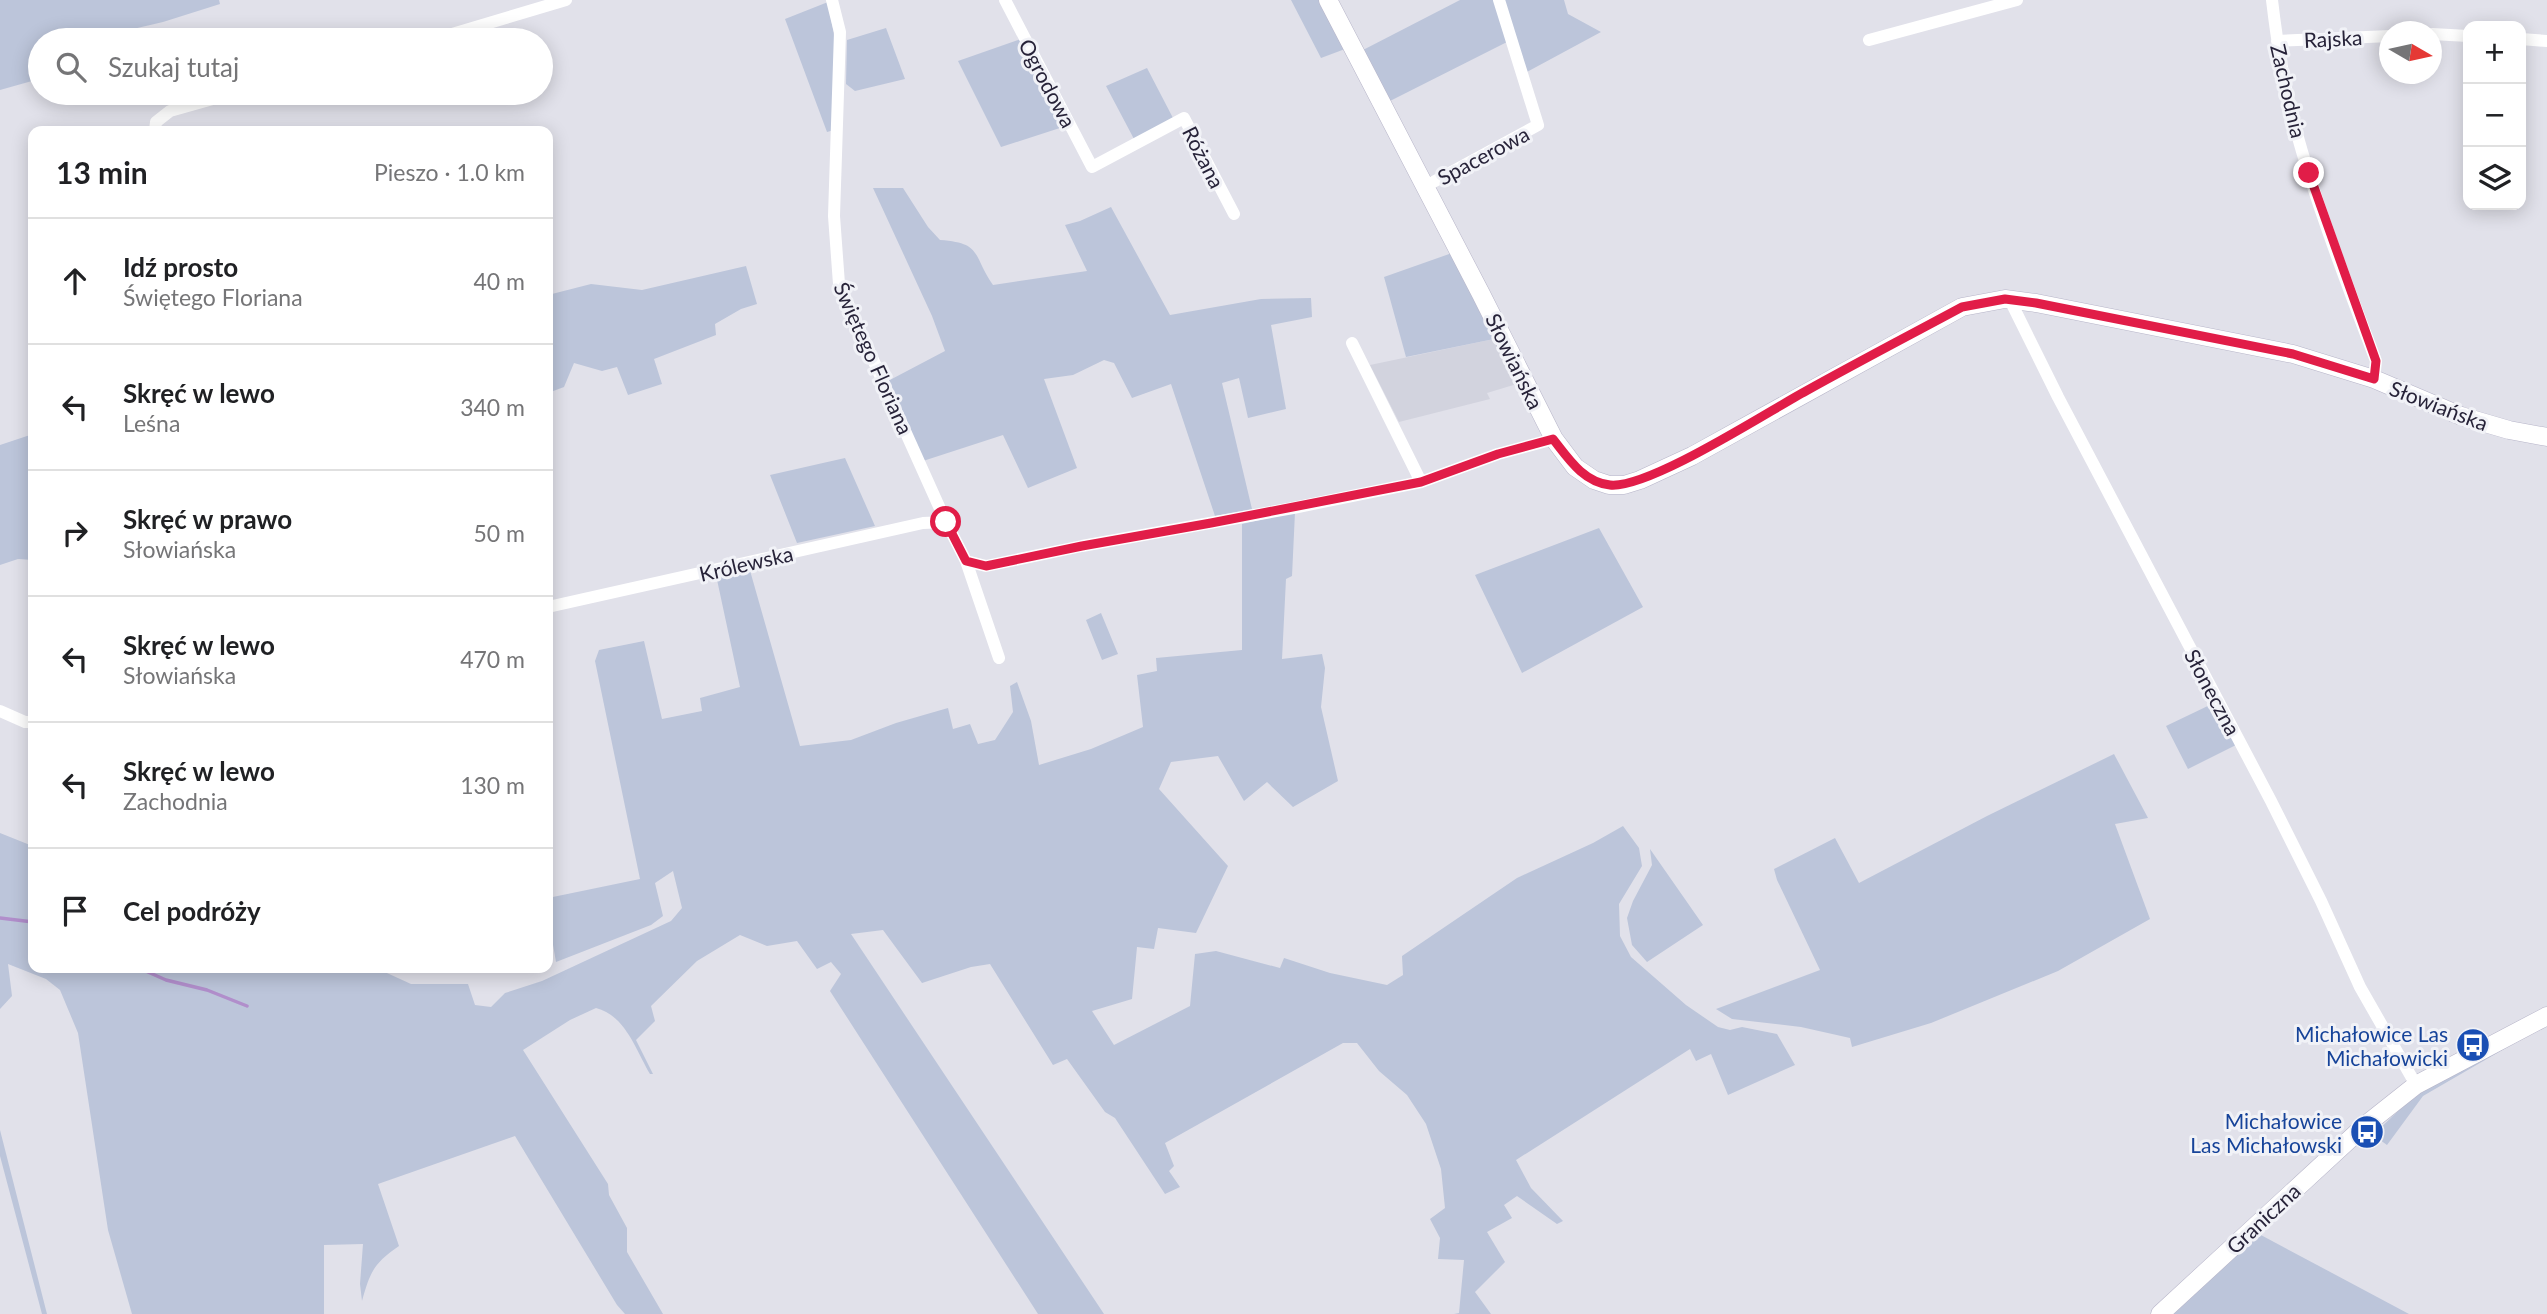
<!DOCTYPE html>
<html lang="pl">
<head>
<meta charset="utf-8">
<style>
	:root { --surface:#fff; --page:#f2f2f2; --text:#202124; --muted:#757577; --line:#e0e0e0 }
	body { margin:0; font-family:Lato,sans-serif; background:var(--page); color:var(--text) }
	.controls { position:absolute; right:21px; top:21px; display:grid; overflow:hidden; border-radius:14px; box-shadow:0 4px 18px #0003 }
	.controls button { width:63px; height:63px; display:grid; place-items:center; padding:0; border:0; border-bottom:2px solid var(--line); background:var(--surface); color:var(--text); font:35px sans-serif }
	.compass { position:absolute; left:2379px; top:21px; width:63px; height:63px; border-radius:50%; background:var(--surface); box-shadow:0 4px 18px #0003; rotate:99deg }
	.stop { position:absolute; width:21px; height:21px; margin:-16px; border:5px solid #e11d48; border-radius:50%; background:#fff }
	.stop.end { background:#e11d48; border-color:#fff; box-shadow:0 2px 7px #0008 }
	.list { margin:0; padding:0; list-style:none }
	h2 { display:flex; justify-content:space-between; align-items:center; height:91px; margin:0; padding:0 28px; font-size:30px }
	h2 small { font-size:23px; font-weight:400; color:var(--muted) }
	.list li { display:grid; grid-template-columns:46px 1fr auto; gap:21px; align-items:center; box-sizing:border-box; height:126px; padding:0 28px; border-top:2px solid var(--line) }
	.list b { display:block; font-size:26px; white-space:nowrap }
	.list p { margin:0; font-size:23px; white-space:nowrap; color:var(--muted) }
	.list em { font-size:23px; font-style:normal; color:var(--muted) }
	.icon { flex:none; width:38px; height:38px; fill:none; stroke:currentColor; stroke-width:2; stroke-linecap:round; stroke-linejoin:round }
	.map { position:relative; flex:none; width:2547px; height:1314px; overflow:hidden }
	.search { position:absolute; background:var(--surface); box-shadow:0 4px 18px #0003; left:28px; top:28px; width:525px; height:77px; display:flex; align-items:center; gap:18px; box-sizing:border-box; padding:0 24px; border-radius:38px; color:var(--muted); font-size:26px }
	.panel { position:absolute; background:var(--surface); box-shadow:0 4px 18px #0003; left:28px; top:126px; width:525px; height:847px; border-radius:14px }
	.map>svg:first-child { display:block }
</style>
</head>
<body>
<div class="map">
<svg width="2547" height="1314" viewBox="0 0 2547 1314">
	<rect width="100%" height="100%" fill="#e1e1ea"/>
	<path fill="#d2d3de" d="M1494 339 1520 383 1487 393 1490 399 1399 422 1370 365Z"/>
	<path fill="#bcc5da" d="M0 0H219L220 4 163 22 86 40H40V51L35 53 39 79 0 90Z
		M1291 0H1320L1345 49 1321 58Z
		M1460 0H1496L1507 42 1390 101 1363 50Z
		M1504 0H1564L1568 14 1601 32 1525 73Z
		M828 2 834 35V130L827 132 785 19Z
		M886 28 905 79 855 91 846 84 847 40Z
		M1021 39 1066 126 1001 147 958 61Z
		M1147 68 1173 118 1134 139 1106 86Z
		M873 188H903L928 227 940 240C983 243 972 255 993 285L1087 271 1065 225 1080 221 1111 207 1170 315 1261 299 1311 298 1312 317 1271 325 1286 409 1248 418 1239 378 1222 383 1252 509 1215 516 1171 384 1132 398 1114 363 1104 360 1073 375 1044 379 1077 468 1028 488 1003 435 923 461 888 381 945 351 932 316Z
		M1452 253 1494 339 1406 357 1384 277Z
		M746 266 757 304 741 309 715 324 716 335 654 359 662 384 628 395 617 367 602 371 574 363 564 387 548 393V295L591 284 642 290Z
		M33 434V560L18 559 0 565V445Z
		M845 458 875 526 797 543 770 475Z
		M1295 512 1292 576 1286 579 1282 659 1322 654 1325 668 1321 707 1338 781 1293 807 1267 782 1244 801 1218 756 1171 762 1159 789 1228 866 1196 933 1158 928 1154 949 1137 947 1132 999 1092 1011 1114 1045 1190 1006 1195 954 1216 951 1280 968 1284 958 1330 973 1387 985 1403 975 1402 956 1517 878 1593 843 1623 826 1639 848 1642 866 1619 904 1620 936 1631 957 1686 1005 1718 1027 1730 1030 1742 1027 1777 1034 1795 1065 1728 1095 1711 1054 1696 1061 1690 1049 1516 1160 1531 1188 1563 1221 1557 1224 1517 1196 1504 1205 1512 1218 1487 1232 1505 1262 1475 1292 1491 1314H1454L1459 1313 1464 1260 1438 1259 1440 1238 1430 1219 1445 1208 1441 1169 1426 1124 1407 1095 1379 1071 1357 1043H1343L1165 1143 1174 1166 1169 1171 1180 1187 1165 1194 1115 1118 1105 1112 1067 1059 1053 1065 990 964 971 967 922 983 883 930 851 934 1104 1314H1038L830 991 841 974 831 962 817 969 797 941 767 946 740 935 697 961 651 1006 655 1021 636 1040 653 1074H650C636 1050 625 1015 596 1008L570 1020 523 1050 608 1184 609 1195 627 1228V1252L663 1314H625L617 1305 515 1136 378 1184 399 1246C374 1263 370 1272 362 1301L360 1284 363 1244 324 1245V1314H132L108 1230 78 1033 60 990 46 979 8 964 12 996 0 1009V833L30 845 33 850V968H376L411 984H468L475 1005 491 1007 505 993 542 981 671 921 682 908 673 871 655 883 663 916 651 925 556 962 548 916V898L640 879 595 661 599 650 644 641 662 719 702 711 700 698 740 687 716 575 749 567 800 746 851 740 896 723 948 708 953 729 970 724 978 744 995 740 1013 712 1010 686 1017 682 1031 721 1039 765 1091 749 1143 727 1137 675 1157 671 1156 658 1242 650V524Z
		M1599 528 1643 607 1522 673 1475 575Z
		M1101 613 1118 654 1102 660 1086 620Z
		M2214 703 2236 745 2188 769 2166 726Z
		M2114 754 2148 818 2115 824 2150 919 2058 971 1931 1023 1852 1047 1850 1038 1801 1027 1732 1019 1716 1009 1820 970 1777 880 1774 869 1835 838 1859 883 1987 816Z
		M1650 849 1703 925 1647 962 1632 945 1627 918 1633 901 1652 865Z
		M2547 1024 2423 1096 2387 1145 2373 1135 2418 1092Z
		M0 1130 47 1314H42L0 1156Z
		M2259 1234 2409 1314H2170Z"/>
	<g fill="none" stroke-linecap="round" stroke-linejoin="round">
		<path stroke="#b18ecb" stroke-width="3.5" d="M0 918 33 922
			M139 968 166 980 207 990 247 1006"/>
		<g stroke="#b7b5c9" stroke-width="19">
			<path id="secondary" d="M1328 0 1481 294 1554 439 1575 467 1594 480 1609 485H1624L1640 480 1692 456 1962 307 2005 299 2036 303 2293 354 2374 379 2461 416 2509 430 2547 437
				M2160 1314 2363 1127 2416 1085 2547 1016"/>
		</g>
		<path stroke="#fff" stroke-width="12" d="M832 0 840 32 834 216 839 284 946 522 966 561 999 658
			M1005 0 1092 167 1184 118 1234 214
			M2272 0C2277 43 2284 85 2295 127 2317 207 2347 284 2376 361L2374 379
			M2432 34 2468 36
			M2521 39 2547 41
			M432 40 566 0
			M1869 40 2017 0
			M2277 41 2390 36
			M155 131 156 122 170 111 234 93
			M1424 187 1538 125 1499 0
			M2010 300 2058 397 2271 801 2321 901 2360 987 2416 1085
			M1352 343 1421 482
			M966 561 986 566 1082 546 1293 508 1421 482 1498 454 1554 439
			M548 607 923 523 946 522
			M0 711 25 722H33"/>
		<use href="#secondary" stroke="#fff" stroke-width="18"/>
	</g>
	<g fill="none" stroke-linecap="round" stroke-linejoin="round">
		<path stroke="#e11d48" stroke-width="9" d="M946 522 966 561 986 566 1082 546 1211 523 1421 482 1498 454 1553 439C1568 458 1583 482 1610 485 1649 489 1767 412 1806 391 1858 362 1910 335 1962 307L2005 299 2036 303 2293 354 2374 379 2376 361 2309 173"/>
	</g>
	<defs>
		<g id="bus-disc" transform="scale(1.75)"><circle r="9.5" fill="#1a4fb4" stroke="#f1f2f7"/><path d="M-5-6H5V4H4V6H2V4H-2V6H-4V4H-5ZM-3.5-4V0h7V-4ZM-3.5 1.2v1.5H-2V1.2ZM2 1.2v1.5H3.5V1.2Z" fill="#fff"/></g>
	</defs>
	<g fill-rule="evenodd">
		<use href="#bus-disc" x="2473" y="1045"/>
		<use href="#bus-disc" x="2367" y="1132"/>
	</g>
	<g text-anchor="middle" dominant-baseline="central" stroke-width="6" stroke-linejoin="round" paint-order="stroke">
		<g font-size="21" fill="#272339" stroke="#f1f2f7">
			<text transform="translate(2333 38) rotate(-3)">Rajska</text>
			<text transform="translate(1048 83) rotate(62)">Ogrodowa</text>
			<text transform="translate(2289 91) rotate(77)">Zachodnia</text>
			<text transform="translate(1483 155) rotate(-28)">Spacerowa</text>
			<text transform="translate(1204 157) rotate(63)">Różana</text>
			<text transform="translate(874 358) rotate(66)">Świętego Floriana</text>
			<text transform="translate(1515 361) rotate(64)">Słowiańska</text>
			<text transform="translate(2439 405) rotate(21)">Słowiańska</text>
			<text transform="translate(746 563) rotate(-13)">Królewska</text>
			<text transform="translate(2213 692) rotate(62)">Słoneczna</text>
			<text transform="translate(2263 1218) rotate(-43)">Graniczna</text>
		</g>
		<g font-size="21" fill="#164399" stroke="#f1f2f7" text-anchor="end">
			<text x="2448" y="1033">Michałowice Las<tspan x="2448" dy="24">Michałowicki</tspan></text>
			<text x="2342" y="1120">Michałowice<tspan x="2342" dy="24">Las Michałowski</tspan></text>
		</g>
	</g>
</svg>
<div class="controls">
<button>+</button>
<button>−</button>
<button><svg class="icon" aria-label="layers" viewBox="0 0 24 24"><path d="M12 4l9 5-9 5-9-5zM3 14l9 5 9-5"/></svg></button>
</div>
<svg class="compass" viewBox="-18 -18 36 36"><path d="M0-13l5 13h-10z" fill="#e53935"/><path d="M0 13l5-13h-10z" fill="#757577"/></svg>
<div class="stop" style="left:946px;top:522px"></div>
<div class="stop end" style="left:2309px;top:173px"></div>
<div class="search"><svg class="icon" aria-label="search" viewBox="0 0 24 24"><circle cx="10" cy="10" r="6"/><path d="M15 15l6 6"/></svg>Szukaj tutaj</div>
<section class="panel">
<h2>13 min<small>Pieszo · 1.0 km</small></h2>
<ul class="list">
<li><svg class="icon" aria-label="ahead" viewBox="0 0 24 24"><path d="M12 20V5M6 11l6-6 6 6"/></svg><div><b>Idź prosto</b><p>Świętego Floriana</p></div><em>40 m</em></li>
<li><svg class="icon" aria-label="left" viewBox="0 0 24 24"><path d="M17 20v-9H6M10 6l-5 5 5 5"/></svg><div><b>Skręć w lewo</b><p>Leśna</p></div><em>340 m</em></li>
<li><svg class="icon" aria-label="right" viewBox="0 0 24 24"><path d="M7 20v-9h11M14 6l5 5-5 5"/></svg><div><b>Skręć w prawo</b><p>Słowiańska</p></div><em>50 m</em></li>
<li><svg class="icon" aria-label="left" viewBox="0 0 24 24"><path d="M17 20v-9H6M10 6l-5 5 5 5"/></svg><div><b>Skręć w lewo</b><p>Słowiańska</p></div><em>470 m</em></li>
<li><svg class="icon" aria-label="left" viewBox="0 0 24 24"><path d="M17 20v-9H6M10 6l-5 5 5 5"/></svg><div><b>Skręć w lewo</b><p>Zachodnia</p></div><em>130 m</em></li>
<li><svg class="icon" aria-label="arrive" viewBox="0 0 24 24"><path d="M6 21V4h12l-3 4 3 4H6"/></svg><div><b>Cel podróży</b></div></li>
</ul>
</section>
</div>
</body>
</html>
